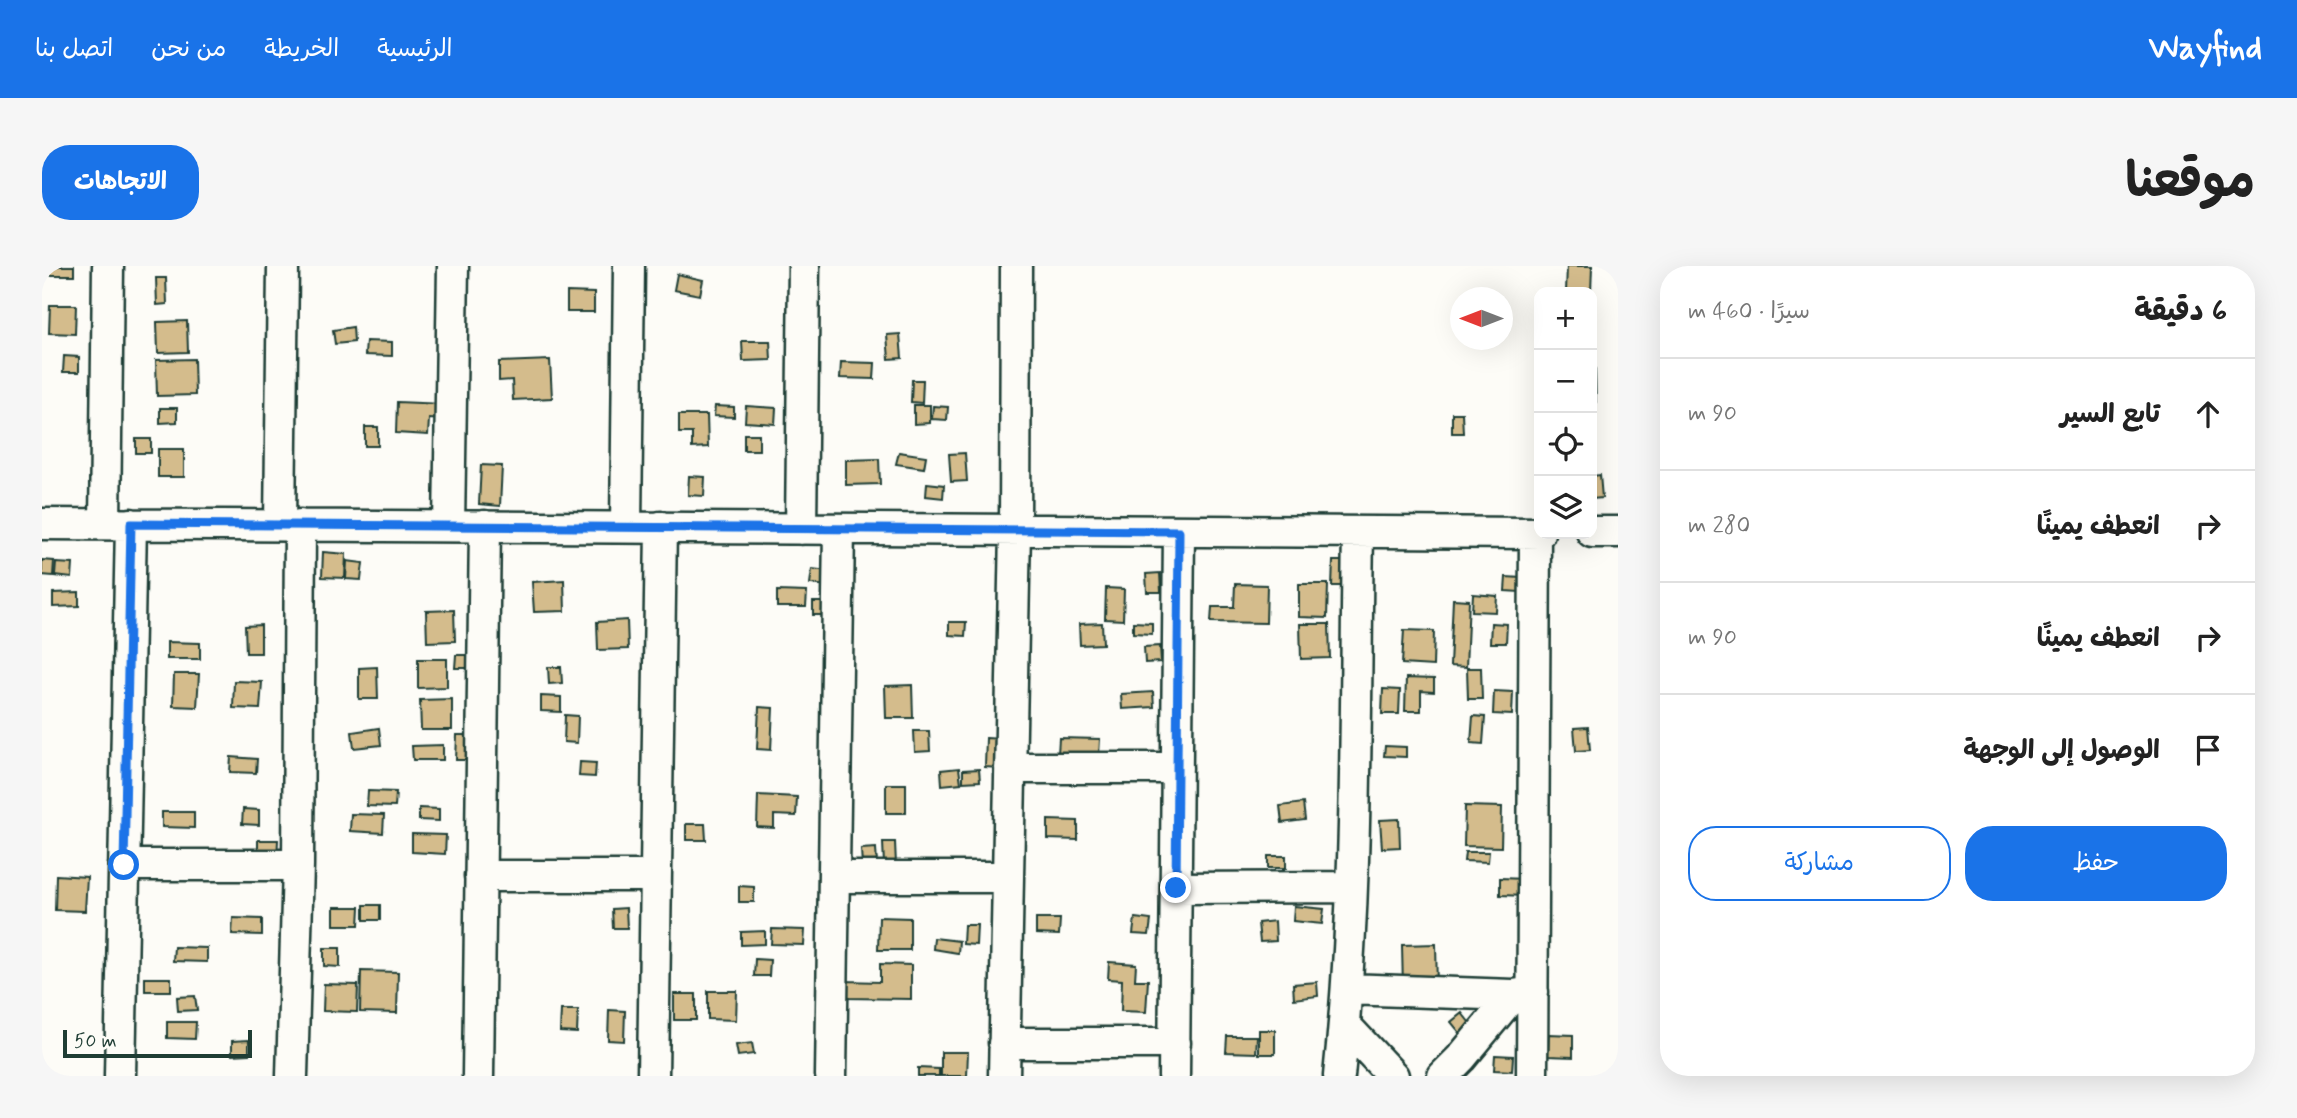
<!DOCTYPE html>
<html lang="ar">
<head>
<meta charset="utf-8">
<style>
	:root { --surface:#fff; --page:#f6f6f6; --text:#222; --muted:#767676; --line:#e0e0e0; --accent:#1a73e8 }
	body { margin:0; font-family:Mynerve,"Playpen Sans Arabic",sans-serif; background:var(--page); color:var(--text); direction:rtl }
	.controls { position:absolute; right:21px; top:21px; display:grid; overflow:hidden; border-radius:14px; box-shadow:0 7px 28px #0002 }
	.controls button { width:63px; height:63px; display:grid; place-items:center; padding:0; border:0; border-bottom:2px solid var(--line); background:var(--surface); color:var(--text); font:35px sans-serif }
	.compass { position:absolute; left:1408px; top:21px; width:63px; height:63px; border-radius:50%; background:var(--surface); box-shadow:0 7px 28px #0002; rotate:270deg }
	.scale { position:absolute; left:21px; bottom:18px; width:189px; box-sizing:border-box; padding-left:7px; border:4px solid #1f3d34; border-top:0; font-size:19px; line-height:24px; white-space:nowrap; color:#1f3d34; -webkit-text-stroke:5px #fdfcf7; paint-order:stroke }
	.stop { position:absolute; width:21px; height:21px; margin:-16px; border:5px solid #1a73e8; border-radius:50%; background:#fff }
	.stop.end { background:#1a73e8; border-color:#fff; box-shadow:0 2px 7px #0008 }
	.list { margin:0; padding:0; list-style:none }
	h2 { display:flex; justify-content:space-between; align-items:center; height:91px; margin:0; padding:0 28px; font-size:30px }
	h2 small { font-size:23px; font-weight:400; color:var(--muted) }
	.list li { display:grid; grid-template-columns:46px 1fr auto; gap:21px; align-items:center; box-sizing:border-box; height:112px; padding:0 28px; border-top:2px solid var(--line) }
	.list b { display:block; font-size:26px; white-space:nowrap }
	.list em { font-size:23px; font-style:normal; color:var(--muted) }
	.actions { display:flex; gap:14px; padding:21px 28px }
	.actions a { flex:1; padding:16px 0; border:2px solid var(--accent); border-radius:28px; text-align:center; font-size:24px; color:var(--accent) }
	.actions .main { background:var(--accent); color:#fff }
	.icon { flex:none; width:38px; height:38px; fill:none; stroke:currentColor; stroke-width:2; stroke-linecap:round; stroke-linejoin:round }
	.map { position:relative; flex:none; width:1576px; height:810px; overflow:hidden; direction:ltr; border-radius:28px }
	header { display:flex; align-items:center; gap:42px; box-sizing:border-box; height:98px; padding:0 35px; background:var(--accent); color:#fff }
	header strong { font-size:33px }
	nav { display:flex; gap:38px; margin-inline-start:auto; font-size:24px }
	.intro { display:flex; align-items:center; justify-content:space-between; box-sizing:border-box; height:168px; padding:0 42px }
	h1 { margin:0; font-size:49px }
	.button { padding:18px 32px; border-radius:28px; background:var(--accent); color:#fff; font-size:24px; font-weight:700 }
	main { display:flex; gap:42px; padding:0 42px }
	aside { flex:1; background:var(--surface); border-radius:28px; box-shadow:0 7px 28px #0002 }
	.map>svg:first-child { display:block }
</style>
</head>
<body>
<header>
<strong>Wayfind</strong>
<nav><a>الرئيسية</a><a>الخريطة</a><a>من نحن</a><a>اتصل بنا</a></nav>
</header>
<div class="intro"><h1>موقعنا</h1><a class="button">الاتجاهات</a></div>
<main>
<aside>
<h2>6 دقيقة<small>سيرًا · 460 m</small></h2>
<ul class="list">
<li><svg class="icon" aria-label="ahead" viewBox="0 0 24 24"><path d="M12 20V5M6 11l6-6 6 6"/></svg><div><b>تابع السير</b></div><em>90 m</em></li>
<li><svg class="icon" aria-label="right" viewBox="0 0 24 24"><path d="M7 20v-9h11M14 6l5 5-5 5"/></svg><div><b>انعطف يمينًا</b></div><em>280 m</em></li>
<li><svg class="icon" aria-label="right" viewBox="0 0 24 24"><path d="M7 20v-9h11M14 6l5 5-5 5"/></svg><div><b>انعطف يمينًا</b></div><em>90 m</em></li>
<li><svg class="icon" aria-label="arrive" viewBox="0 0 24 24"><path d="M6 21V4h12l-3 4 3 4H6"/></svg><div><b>الوصول إلى الوجهة</b></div></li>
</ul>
<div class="actions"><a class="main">حفظ</a><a>مشاركة</a></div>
</aside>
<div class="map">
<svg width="1576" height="810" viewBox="0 0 1576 810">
	<rect width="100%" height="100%" fill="#fdfcf7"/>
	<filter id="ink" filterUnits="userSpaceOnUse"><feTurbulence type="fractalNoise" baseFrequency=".0143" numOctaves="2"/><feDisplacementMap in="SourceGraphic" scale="14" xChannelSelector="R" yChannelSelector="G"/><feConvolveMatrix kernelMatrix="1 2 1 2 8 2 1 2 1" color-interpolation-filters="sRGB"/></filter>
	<g filter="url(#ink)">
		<path fill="#d4bc8c" stroke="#1f3d34" stroke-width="2" d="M5 0H32V9H5Z
			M1525 0H1550L1549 26H1524Z
			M635 8 661 14 658 29 632 24Z
			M114 12H124L125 38 115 39Z
			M525 26 552 27V46H525Z
			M8 39H34L33 68 7 67Z
			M145 55 146 86 116 87 115 56Z
			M1550 60H1552L1554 146H1550Z
			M311 61 312 76 293 78 291 64Z
			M858 68 860 92 847 93 845 69Z
			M324 75 350 76V90L323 89Z
			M700 75H728L729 94 701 95Z
			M22 90 37 91V106H21Z
			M152 93 153 129 115 130 114 94Z
			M508 94 510 132 471 134 470 114 457 115V96Z
			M799 96 833 97 832 113 798 112Z
			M870 114H881L880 137 869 136Z
			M355 136 401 138 400 154 387 153 386 169 354 167Z
			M872 139H888V157L872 158Z
			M673 140 692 141V151L672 150Z
			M704 140 734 142 733 158 703 156Z
			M891 140 906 141 905 154 890 153Z
			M118 142H135V156L118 157Z
			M1410 147H1420L1421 167H1410Z
			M637 149H665L666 181 650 182V167H637Z
			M323 161H336V180H323Z
			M702 168H717V184H702Z
			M94 173H109V187H94Z
			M116 183H142V211H116Z
			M857 186 884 190 882 202 854 198Z
			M923 187 925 215 909 216 907 188Z
			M837 193 838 218 804 219V194Z
			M439 199 460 200 458 240 437 238Z
			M1558 209 1560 232 1550 233V210Z
			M647 210 663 211 662 230 646 229Z
			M885 217 902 219 901 232 884 230Z
			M281 286 304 288 303 312 280 311Z
			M0 294 12 295 11 310 0 309Z
			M305 295 321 297 319 314 304 313Z
			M1291 295H1306L1305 320H1290Z
			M14 297 31 298 30 312 13 310Z
			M770 303 787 305 785 320 768 318Z
			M1118 307 1119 326H1105L1104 308Z
			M1464 311 1479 312 1478 326 1463 325Z
			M522 314 523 345 492 346 490 316Z
			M1193 318 1225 319 1224 357 1169 356 1170 341H1192Z
			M1257 318H1286L1285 352 1257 351Z
			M1064 322 1082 323 1081 354 1063 353Z
			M735 325 765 326 764 341H735Z
			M37 326V340L11 341V327Z
			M1431 328 1455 330 1454 346 1430 345Z
			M1411 333 1427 334 1424 401 1408 400Z
			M771 336H786V349H771Z
			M412 344 413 375 385 376 384 345Z
			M585 354 586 383 556 384 555 356Z
			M907 356H924L923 370 907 369Z
			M1091 356 1110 357V368L1091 367Z
			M1060 357 1061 378 1038 379 1037 358Z
			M1449 357 1465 358 1464 377H1448Z
			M1258 358H1287L1288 392 1259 393Z
			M219 359V387H204L203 360Z
			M1362 364 1392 365 1391 400 1360 398Z
			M125 376 158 377V393H125Z
			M1118 380 1119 396 1103 397 1102 381Z
			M414 389H432V402H413Z
			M376 393H405V421L376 422Z
			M335 401 336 433H317V402Z
			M506 401H519L520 417 507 418Z
			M1425 402H1439L1440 433H1426Z
			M132 408H157L155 441 131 440Z
			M1364 412 1392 413V426L1379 425V445H1363Z
			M192 415 220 416 218 443 191 442Z
			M870 419 871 452H844L843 420Z
			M1341 423 1358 424 1357 448H1340Z
			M1452 425 1471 426 1470 449 1451 448Z
			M1111 426 1112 441 1080 443 1079 428Z
			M499 430 519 431V446L499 445Z
			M410 433V464H379L378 434Z
			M717 441 731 442 729 484 715 483Z
			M523 449 536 450 535 477 522 476Z
			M1431 450 1443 451 1441 478 1429 477Z
			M1546 461 1548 484 1534 485 1532 462Z
			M337 462 339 479 312 482 310 466Z
			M872 465H887L888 485 873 486Z
			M415 469H431L430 494H414Z
			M944 472 959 473 957 502 943 501Z
			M1017 472 1058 473 1057 489 1016 488Z
			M401 479V494H371L370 480Z
			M1343 480 1364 481V491L1342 490Z
			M189 491 215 493 214 507 188 506Z
			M538 496 554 497 553 511 537 510Z
			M917 502 919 517 900 519 899 504Z
			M937 503 938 515 921 516V504Z
			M844 518H864V547H844Z
			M326 525 354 526 353 541 325 540Z
			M716 529 755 531 754 550 732 549V562L715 561Z
			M1261 537 1263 554 1240 557 1238 540Z
			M1423 540 1460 541 1459 581 1422 580Z
			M377 542 397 543V555L377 554Z
			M201 543 217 544V559L200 558Z
			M120 546H152V562L120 561Z
			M309 548 342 549 341 567 308 565Z
			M1357 553 1358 581 1340 582 1338 554Z
			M1006 554 1036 555V574L1006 573Z
			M644 558H663L664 574H644Z
			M370 568 404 569 403 588 370 586Z
			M216 574H236L235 592H216Z
			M841 576H853L854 599H842Z
			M834 582 835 599 820 600 819 583Z
			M1423 586H1447L1446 596 1422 595Z
			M1226 590H1244V602H1226Z
			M14 609 45 611 43 645 13 644Z
			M1458 612 1483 613V630L1458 629Z
			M697 620 712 621V636H697Z
			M322 639H338V654H322Z
			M1252 640 1282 643 1280 658 1251 655Z
			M292 641H318L317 659H292Z
			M584 642 585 662H571L570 643Z
			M837 651 868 652V684H836Z
			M191 652 220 653V669L190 668Z
			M1093 652 1109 654 1107 669 1091 668Z
			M994 653H1018L1017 669 994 668Z
			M1233 655 1234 675 1218 676 1216 657Z
			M922 659H935L934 679 921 678Z
			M730 663 763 664 762 679 729 678Z
			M723 665V678L699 679V666Z
			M892 672 917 675 916 687 891 683Z
			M1394 678 1395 721 1361 722 1360 679Z
			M132 681 165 682V696L131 695Z
			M282 682H298V701L282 700Z
			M713 693 728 694 727 710H712Z
			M1067 696 1094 698 1093 714H1106L1104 746 1079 745 1080 714 1066 713Z
			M838 698 869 699V733L803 732V715L838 716Z
			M319 705 356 706 355 747 318 746Z
			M103 712H129V725H103Z
			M1275 716 1276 730 1252 733 1251 718Z
			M282 718 316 719 315 746 281 745Z
			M666 725H695L694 754 666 753Z
			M632 728H654V754H632Z
			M153 730 155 744 136 745 135 731Z
			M519 744H536L535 767 518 766Z
			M567 744 583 745 582 775 566 774Z
			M1420 747 1434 765 1423 773 1409 756Z
			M125 756H154L153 773 125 772Z
			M1217 764H1233V788H1217Z
			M1507 768 1531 769V791L1506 790Z
			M1185 770H1215L1214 787 1184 786Z
			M207 774V788L190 789V775Z
			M710 777 712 788 696 790 694 779Z
			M899 786H926L925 810H899Z
			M1453 789 1471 790 1470 805 1452 804Z
			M876 802 897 803V810H876Z"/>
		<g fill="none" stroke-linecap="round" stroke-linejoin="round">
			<g stroke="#1f3d34" stroke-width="35">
				<path id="minor" d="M0 258 1497 267
					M63 258 66 0
					M238 259 241 0
					M407 260 411 0
					M584 261 587 0
					M759 263 762 0
					M1550 266H1576
					M968 502H1135
					M82 599H256
					M438 610H613
					M792 611H966
					M1134 622 1310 621
					M1305 723 1471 729 1491 726
					M1302 758 1351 810
					M962 777H1133
					M78 810 89 258
					M250 810 256 599 258 259
					M436 810 443 260
					M611 810 619 261
					M789 810 797 263
					M962 810 973 264 974 0
					M1132 810 1137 265
					M1297 810C1316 630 1313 447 1316 266
					M1401 810 1419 792 1471 729
					M1490 810 1493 268"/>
			</g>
			<use href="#minor" stroke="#fdfcf7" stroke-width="30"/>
		</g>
	</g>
	<g fill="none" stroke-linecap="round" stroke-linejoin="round" filter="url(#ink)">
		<path stroke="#1a73e8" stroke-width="9" d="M82 599 89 258 1137 265 1134 622"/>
	</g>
</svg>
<div class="controls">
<button>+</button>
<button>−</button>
<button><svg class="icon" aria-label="locate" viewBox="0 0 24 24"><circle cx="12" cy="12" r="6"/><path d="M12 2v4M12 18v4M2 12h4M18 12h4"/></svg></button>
<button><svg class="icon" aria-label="layers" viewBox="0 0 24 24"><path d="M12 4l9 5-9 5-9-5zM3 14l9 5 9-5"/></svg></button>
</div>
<svg class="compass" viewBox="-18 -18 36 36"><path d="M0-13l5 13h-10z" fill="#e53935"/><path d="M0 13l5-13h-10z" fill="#767676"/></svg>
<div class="scale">50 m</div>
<div class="stop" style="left:82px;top:599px"></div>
<div class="stop end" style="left:1134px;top:622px"></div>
</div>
</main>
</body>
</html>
